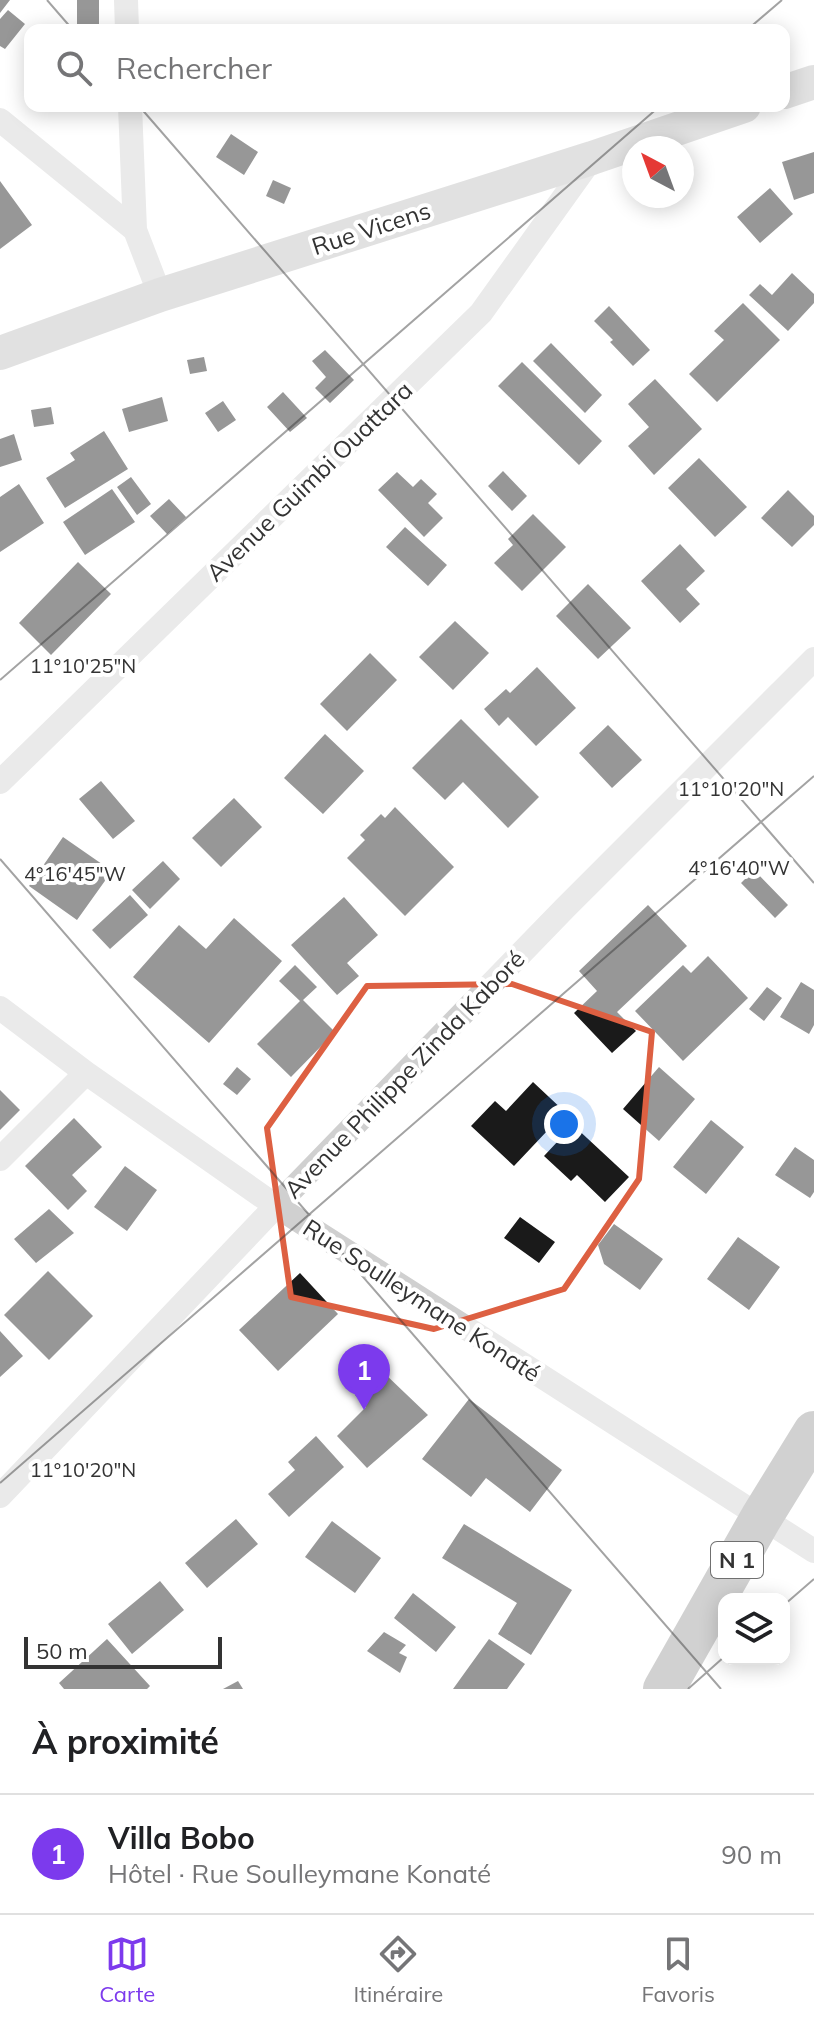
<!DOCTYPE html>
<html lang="fr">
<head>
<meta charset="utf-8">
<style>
	:root { --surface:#fff; --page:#f6f6f6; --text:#202124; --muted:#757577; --line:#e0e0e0; --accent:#7c3aed }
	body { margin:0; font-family:Mulish,sans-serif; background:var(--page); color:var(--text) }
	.controls { position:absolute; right:24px; bottom:24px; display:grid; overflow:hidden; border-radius:16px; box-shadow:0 4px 20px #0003 }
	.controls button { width:72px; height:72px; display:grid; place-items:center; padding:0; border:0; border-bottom:2px solid var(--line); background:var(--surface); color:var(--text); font:40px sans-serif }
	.compass { position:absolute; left:622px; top:136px; width:72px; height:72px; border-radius:50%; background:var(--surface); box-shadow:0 4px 20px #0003; rotate:319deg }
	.scale { position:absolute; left:24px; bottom:20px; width:198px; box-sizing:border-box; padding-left:8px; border:4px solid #333; border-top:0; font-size:22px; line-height:28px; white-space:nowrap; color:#333; -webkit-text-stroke:6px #fff; paint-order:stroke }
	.you { position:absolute; left:564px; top:1124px; width:28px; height:28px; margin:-20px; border:6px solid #fff; border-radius:50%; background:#1a73e8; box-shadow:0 0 0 12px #1a73e833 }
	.badge { display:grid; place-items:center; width:52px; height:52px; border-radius:50%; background:var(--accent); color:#fff; font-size:26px; font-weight:700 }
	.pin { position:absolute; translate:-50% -66px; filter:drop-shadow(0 2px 4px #0008) }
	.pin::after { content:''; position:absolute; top:42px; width:28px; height:24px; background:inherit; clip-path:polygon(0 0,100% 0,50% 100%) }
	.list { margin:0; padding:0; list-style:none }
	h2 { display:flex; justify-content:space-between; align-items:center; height:104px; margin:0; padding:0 32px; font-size:34px }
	h2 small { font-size:26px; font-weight:400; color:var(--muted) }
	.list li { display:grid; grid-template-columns:52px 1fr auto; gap:24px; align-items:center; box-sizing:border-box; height:120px; padding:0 32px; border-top:2px solid var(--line) }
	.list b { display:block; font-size:30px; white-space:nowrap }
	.list p { margin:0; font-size:26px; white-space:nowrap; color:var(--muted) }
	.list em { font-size:26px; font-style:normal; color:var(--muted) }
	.icon { flex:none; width:44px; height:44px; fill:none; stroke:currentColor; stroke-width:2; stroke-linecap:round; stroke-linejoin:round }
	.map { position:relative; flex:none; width:814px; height:1689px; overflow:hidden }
	.search { position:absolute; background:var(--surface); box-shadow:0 4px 20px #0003; left:24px; right:24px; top:24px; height:88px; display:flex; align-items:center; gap:20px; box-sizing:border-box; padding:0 28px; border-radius:16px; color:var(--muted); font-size:30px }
	.sheet { height:224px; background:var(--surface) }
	nav { display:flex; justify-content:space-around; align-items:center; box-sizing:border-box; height:112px; border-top:2px solid var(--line); background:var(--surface); font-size:22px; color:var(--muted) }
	nav a { display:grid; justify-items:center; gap:4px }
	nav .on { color:var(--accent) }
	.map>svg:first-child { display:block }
</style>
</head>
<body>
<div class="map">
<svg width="814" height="1689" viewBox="0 0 814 1689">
	<rect width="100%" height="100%" fill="#fff"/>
	<path fill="#1a1a1a" d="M0 0H10L0 13Z
		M77 0H99V30H77Z
		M8 10 25 24 5 49 0 46V19Z
		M231 134 258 152 244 175 216 157Z
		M814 152V193L794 200 782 162Z
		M273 180 291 188 284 204 266 196Z
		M0 181 32 225 0 249Z
		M770 188 793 214 760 243 737 217Z
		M792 273 814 294V303L788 331 749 295 760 284 772 295Z
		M743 303 780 340 717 402 689 374 724 340 714 331Z
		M609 306 650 350 633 366 610 342 613 340 594 321Z
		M551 343 602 395 585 413 533 361Z
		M325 350 354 380 330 403 315 388 326 377 312 361Z
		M204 357 207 371 190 374 187 360Z
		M522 362 602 441 579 465 498 386Z
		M655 379 702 429 654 475 628 446 649 427 628 404Z
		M283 392 307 418 290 432 267 407Z
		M162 397 168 421 129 432 122 409Z
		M223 401 236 420 218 432 205 413Z
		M51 407 54 424 34 427 31 410Z
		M104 431 128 469 65 508 46 478 75 460 70 453Z
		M14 434 22 460 0 467V439Z
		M699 458 747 507 715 537 668 488Z
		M503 471 527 496 512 511 488 486Z
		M397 472 413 487 421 479 437 494 428 503 443 518 424 537 378 490Z
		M131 477 151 504 137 515 117 487Z
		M19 484 44 523 0 552V497Z
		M112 489 135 522 85 555 63 522Z
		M788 490 814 516V525L792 547 761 518Z
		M169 499 186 517 167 534 150 516Z
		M533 514 566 547 522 591 494 563 513 545 508 539Z
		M405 527 447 565 428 586 386 547Z
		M680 544 705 571 686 589 700 604 680 623 641 581Z
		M78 562 111 594 51 655 19 623Z
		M588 584 631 628 598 659 556 616Z
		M455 621 489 653 453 690 419 657Z
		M370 653 397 680 347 731 320 704Z
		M537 667 576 708 536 746 508 717 499 726 484 709 506 689 510 693Z
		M461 719 539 797 508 828 463 782 445 800 412 768Z
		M608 725 642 760 612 788 579 753Z
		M325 734 364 771 323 814 284 778Z
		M101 781 135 821 113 839 79 799Z
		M234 798 262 827 221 867 192 838Z
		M395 807 454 867 405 916 347 858 365 840 360 835 381 814 385 818Z
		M63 837 112 871 77 920 29 886Z
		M163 861 180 879 150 909 132 890Z
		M754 870 788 905 775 918 741 883Z
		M130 895 148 915 110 949 92 930Z
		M344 897 378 935 347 963 359 976 337 995 291 945Z
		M648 905 687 946 617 1012 636 1031 612 1053 574 1013 597 991 579 971Z
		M234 918 282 961 209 1043 133 977 179 925 206 949Z
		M708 956 748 998 683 1061 635 1011 683 965 691 973Z
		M295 965 317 987 303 1000 335 1032 291 1077 257 1044 300 1001 279 981Z
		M801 982 814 990V1025L809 1034 780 1017Z
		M767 987 782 998 764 1021 749 1009Z
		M237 1067 251 1079 237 1095 223 1084Z
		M659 1067 695 1099 659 1141 623 1109Z
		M533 1082 565 1112 514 1166 471 1126 495 1101 506 1111Z
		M0 1090 20 1110 0 1130Z
		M74 1118 102 1147 72 1175 87 1191 68 1210 25 1166Z
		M711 1120 744 1147 706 1194 673 1167Z
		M573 1125 629 1177 605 1202 577 1175 571 1181 544 1156Z
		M795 1147 814 1160V1192L810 1198 775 1175Z
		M125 1166 157 1190 127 1231 94 1207Z
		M49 1209 74 1233 36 1263 14 1239Z
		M520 1217 555 1242 539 1263 504 1238Z
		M614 1224 663 1259 640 1290 604 1264 598 1245Z
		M738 1237 780 1267 749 1310 707 1279Z
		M48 1271 93 1316 49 1360 4 1315Z
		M300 1273 338 1314 278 1371 239 1330Z
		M0 1331 23 1356 0 1377Z
		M383 1372 428 1415 367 1468 337 1436 366 1407 355 1395Z
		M469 1399 562 1470 530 1512 486 1478 471 1497 422 1459Z
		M316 1436 344 1467 289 1517 268 1494 295 1470 288 1462Z
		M236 1519 258 1544 207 1588 185 1563Z
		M332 1521 381 1558 355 1593 305 1557Z
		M464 1524 572 1590 531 1655 498 1634 517 1603 442 1558Z
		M160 1581 184 1610 132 1654 108 1624Z
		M413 1593 456 1627 436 1652 394 1618Z
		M384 1632 406 1645 399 1653 407 1657 400 1673 367 1651Z
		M107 1639 150 1686 147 1689H64L59 1683Z
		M489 1639 525 1664 507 1689H453Z
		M238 1681 243 1689H223Z"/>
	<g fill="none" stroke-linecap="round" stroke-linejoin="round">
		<path stroke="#d0d0d0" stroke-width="24" d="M126 0 127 30
			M130 106 135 230 160 295
			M0 120 135 230
			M0 782 481 313 592 158
			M0 1008 86 1073 276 1206 814 1551
			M0 1159 86 1073
			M0 1496 276 1206 564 909 814 659"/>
		<path stroke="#bdbdbd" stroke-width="34" d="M784 92 814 82
			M0 353 160 295 592 158 744 106"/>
		<path stroke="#9a9a9a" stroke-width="42" d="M664 1689 761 1518 814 1432"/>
	</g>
	<path d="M0 0H814V1689H0ZM512 984 652 1032 639 1179 564 1289 434 1329 291 1297 267 1128 367 986Z" fill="#fff" fill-opacity=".55" fill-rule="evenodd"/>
	<path fill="none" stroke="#dd6042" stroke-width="6" stroke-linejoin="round" d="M512 984 652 1032 639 1179 564 1289 434 1329 291 1297 267 1128 367 986Z"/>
	<path fill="none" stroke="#333" stroke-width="2" stroke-opacity="0.45" d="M47 0 73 30M747 30 782 0M139 106 814 883M0 680 660 106M0 859 721 1689M0 1483 814 776M784 1605 814 1579M688 1689 724 1657"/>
	<g text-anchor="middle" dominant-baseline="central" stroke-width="8" stroke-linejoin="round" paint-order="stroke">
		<rect fill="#fff" stroke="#707070" stroke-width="2" x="711" y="1542" width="52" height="36" rx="6"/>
		<g font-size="22" font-weight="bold" fill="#333">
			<text x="737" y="1560">N 1</text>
		</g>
		<g font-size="24" fill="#333" stroke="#fff">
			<text transform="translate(371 228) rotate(-18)">Rue Vicens</text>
			<text transform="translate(309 481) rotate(-44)">Avenue Guimbi Ouattara</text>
			<text transform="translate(404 1074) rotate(-46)">Avenue Philippe Zinda Kaboré</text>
			<text transform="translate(422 1300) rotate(33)">Rue Soulleymane Konaté</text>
		</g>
	</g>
	<g font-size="20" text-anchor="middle" fill="#333" stroke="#fff" stroke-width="8" stroke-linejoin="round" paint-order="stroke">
		<text x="83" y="673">11°10'25"N</text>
		<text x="731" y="796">11°10'20"N</text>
		<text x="739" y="875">4°16'40"W</text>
		<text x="75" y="881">4°16'45"W</text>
		<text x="83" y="1477">11°10'20"N</text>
	</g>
</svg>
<div class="controls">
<button><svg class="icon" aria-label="layers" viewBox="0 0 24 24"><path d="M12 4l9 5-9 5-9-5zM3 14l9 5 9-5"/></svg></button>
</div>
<svg class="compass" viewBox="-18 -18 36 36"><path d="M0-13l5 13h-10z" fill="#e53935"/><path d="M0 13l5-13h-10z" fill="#757577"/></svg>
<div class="scale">50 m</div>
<div class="you"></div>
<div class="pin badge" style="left:364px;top:1410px">1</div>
<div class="search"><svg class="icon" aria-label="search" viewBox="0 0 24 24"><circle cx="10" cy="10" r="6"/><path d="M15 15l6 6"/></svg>Rechercher</div>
</div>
<section class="sheet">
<h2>À proximité<small></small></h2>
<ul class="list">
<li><span class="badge">1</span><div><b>Villa Bobo</b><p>Hôtel · Rue Soulleymane Konaté</p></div><em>90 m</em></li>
</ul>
</section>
<nav>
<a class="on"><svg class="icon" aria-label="map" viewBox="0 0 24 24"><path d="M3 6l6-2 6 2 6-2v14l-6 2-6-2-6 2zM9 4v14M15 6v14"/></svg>Carte</a>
<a><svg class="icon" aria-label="directions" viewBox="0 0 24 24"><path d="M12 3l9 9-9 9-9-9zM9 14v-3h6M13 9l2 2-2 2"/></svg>Itinéraire</a>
<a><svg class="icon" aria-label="saved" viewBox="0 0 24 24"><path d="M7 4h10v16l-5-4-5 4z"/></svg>Favoris</a>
</nav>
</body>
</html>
